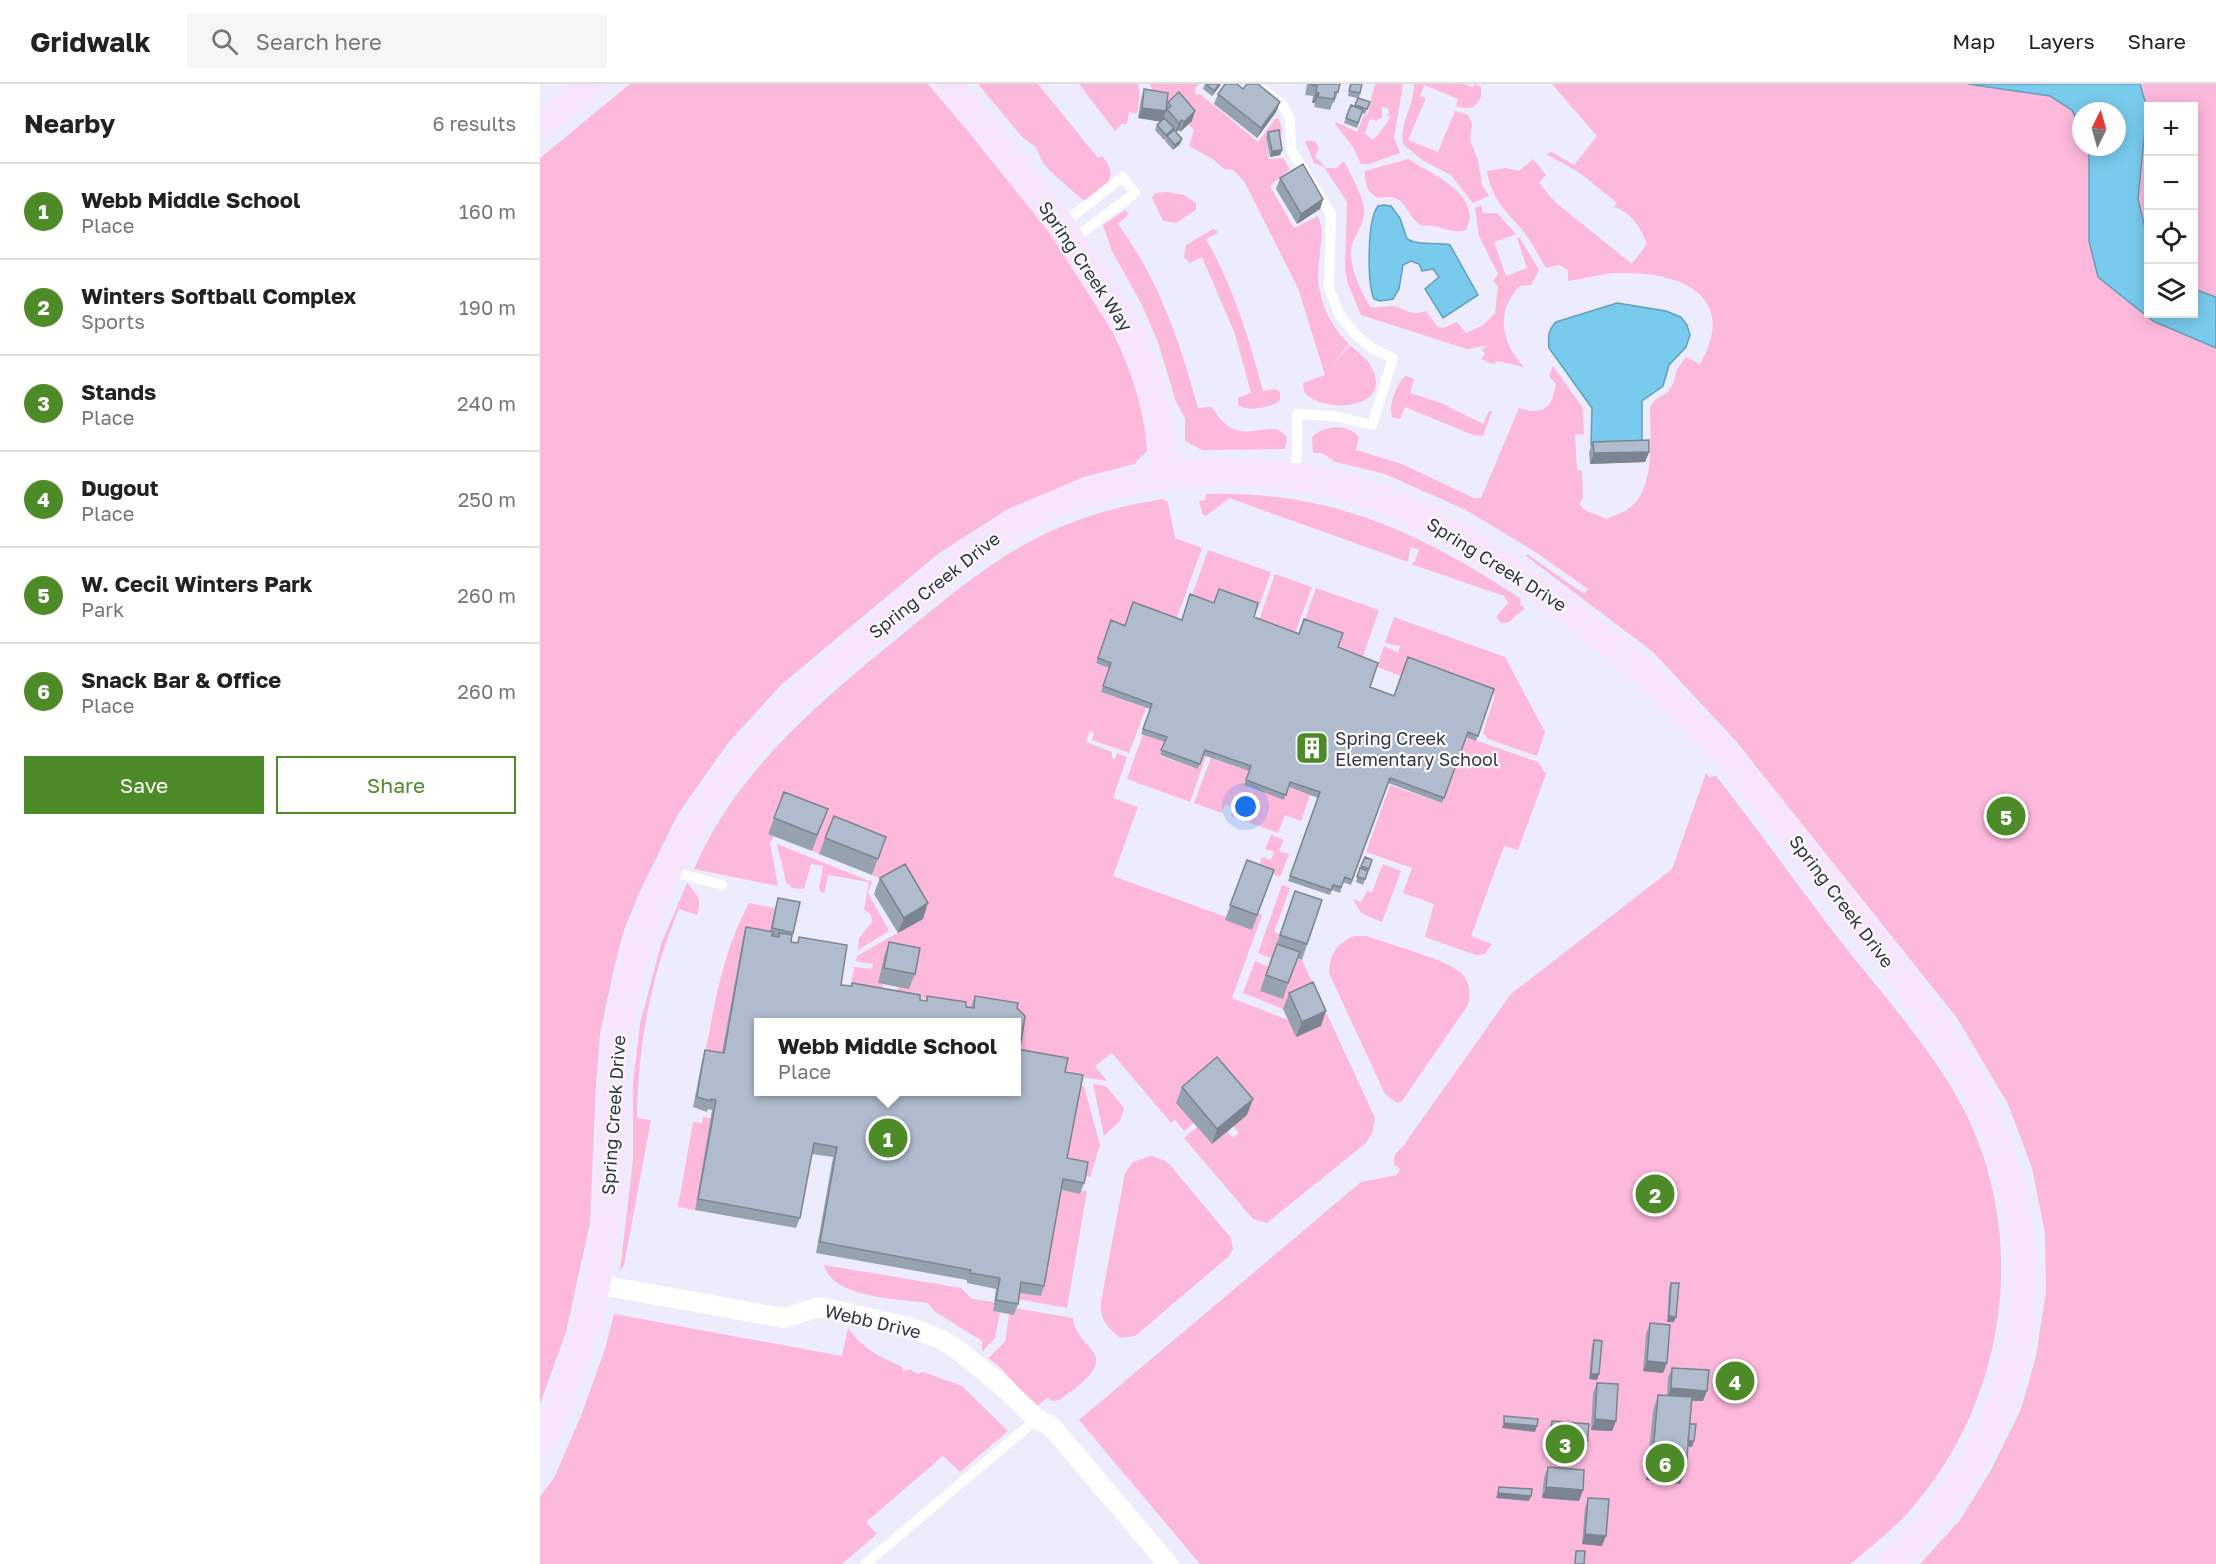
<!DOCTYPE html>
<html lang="en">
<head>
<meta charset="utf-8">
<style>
	:root { --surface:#fff; --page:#f6f6f6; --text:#222; --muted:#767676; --line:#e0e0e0; --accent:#4d8a28 }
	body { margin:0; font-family:"Golos Text",sans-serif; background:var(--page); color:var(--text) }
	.controls { position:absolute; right:18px; top:18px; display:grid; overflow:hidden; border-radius:0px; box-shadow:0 3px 15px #0003 }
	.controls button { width:54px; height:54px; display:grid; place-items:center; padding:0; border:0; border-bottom:2px solid var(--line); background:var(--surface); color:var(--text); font:30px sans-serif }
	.compass { position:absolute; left:1532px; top:18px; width:54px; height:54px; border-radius:50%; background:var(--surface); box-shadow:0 3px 15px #0003; rotate:5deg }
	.you { position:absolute; left:706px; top:723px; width:21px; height:21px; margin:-15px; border:4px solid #fff; border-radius:50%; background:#1a73e8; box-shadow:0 0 0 9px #1a73e833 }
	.badge { display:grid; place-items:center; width:39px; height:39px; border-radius:50%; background:var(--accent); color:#fff; font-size:20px; font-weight:700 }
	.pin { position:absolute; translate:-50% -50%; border:3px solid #fff; box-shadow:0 2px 6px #0006 }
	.popup { position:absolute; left:214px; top:934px; width:267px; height:78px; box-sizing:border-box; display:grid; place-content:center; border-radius:0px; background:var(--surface); filter:drop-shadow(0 2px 4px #0005); font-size:20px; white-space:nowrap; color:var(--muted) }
	.popup b { font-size:22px; color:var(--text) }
	.popup::after { content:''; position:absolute; left:50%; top:100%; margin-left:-12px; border:12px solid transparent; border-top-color:var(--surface) }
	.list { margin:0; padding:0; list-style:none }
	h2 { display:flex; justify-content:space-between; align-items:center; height:78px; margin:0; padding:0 24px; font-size:26px }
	h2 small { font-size:20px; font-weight:400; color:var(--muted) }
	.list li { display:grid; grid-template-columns:39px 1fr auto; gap:18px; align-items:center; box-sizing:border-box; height:96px; padding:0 24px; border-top:2px solid var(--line) }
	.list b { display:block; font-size:22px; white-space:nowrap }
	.list p { margin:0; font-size:20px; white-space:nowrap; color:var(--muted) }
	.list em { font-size:20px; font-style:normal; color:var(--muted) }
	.actions { display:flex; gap:12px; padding:18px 24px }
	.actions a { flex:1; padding:14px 0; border:2px solid var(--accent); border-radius:0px; text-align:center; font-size:21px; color:var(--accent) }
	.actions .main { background:var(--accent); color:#fff }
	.icon { flex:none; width:33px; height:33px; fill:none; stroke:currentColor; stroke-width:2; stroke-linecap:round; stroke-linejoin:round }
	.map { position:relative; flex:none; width:1676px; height:1480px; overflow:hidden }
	header { display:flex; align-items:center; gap:36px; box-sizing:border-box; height:84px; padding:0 30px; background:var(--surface); border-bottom:2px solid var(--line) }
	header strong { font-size:28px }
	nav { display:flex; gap:33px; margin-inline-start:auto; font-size:21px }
	.search { width:420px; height:54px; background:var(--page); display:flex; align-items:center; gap:15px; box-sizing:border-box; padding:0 21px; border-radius:0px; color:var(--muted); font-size:22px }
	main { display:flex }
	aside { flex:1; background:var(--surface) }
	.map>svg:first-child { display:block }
</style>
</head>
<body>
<header>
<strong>Gridwalk</strong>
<div class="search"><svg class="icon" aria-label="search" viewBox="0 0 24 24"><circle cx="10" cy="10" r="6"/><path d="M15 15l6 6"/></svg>Search here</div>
<nav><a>Map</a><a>Layers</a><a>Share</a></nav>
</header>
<main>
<aside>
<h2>Nearby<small>6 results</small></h2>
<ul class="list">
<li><span class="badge">1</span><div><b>Webb Middle School</b><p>Place</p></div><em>160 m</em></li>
<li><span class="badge">2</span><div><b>Winters Softball Complex</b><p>Sports</p></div><em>190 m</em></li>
<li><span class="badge">3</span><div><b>Stands</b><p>Place</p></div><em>240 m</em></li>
<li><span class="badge">4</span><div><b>Dugout</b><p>Place</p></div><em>250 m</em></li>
<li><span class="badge">5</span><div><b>W. Cecil Winters Park</b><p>Park</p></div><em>260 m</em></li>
<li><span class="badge">6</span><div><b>Snack Bar &amp; Office</b><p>Place</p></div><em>260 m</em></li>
</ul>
<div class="actions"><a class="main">Save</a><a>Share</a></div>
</aside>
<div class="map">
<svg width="1676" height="1480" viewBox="0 0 1676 1480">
	<rect width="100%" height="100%" fill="#ececfc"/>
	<path fill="#fdb9dc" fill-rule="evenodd" d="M90 0H388C471 100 599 231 607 367L594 380 544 393 468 425 398 470 242 600 188 659 138 730 100 807 84 846 74 884 60 950 56 999 50 1139 26 1248 0 1320V74Z
		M438 0H498L558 74 562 72C582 96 563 103 544 117L510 87 503 79 496 63 483 54Z
		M539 0H598L600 11 597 30 589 28 587 40H582L575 47Z
		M610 0H659L655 5 656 11 660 10 718 58 736 34 739 35 742 45 741 51 726 52 729 75 743 74 750 85 730 102 754 144 778 132C785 148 780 161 779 178 775 208 787 239 809 260L785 290 810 261C818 269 828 275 832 284 853 327 783 330 764 308L763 299 785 291 758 204 704 97 693 86 684 85 674 76 649 62 654 46 631 21C618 19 614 12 610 0Z
		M835 0H863L854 53 860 69 829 80H821L813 63 795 40 796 38 817 48 824 31 827 32ZM842 23 848 24 849 28 846 34 849 31 851 33 838 51 832 56 825 49 830 35 837 37 842 33Z
		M874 0H924L933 3 935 0 941 3C943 21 932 28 916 22L918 15 884 1 880 12 886 14 868 56 898 68 915 27 928 31 932 39 930 56 938 76 942 101 949 112 933 119 911 91 882 76 863 60C859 38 875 21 874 0Z
		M1012 0H1676V1480H1380L1420 1436 1451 1386 1481 1325 1496 1272 1506 1208 1505 1149 1492 1084 1468 1020 1417 934 1195 656 1113 568 986 472 987 470 1044 510 1048 505 997 469 926 426 845 390 796 378 782 369H773L772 354C782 340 809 340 819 353L816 366 862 380 934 414H941L979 324C1004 332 1012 324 1016 300L1009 292 1013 282 1043 324 1044 350 1035 351 1037 386 1042 387 1043 414 1039 420C1047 430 1056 429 1066 435 1073 432 1081 430 1088 425 1116 407 1110 352 1110 323L1115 316 1128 308 1134 298 1137 285 1146 273 1160 280C1200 210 1138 187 1078 189 1061 189 1045 195 1028 197V186L1019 181 1006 184C998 170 990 155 980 143 964 126 951 112 947 87L966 84 979 87 993 75 1006 91 999 99 1015 118 1092 180 1107 160C1101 144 1091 128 1074 123L1077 119 1040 89 1006 70 1012 68 1034 81 1057 52ZM1608 22H1654V230H1608ZM1541 27H1577V63H1541Z
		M765 57H775L779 65 775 72 786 84H797L802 78 805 79C809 86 824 116 824 123 826 135 818 147 813 158 805 175 821 209 831 223 839 224 845 222 852 222 863 223 871 233 886 227L898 243 903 244 917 238 926 249 943 241 955 229 958 203 953 197 958 190 939 152 935 124 941 121 943 129H957L976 150 954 158 966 192 987 184 977 154H980L999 186 991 201 980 202C955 227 961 259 984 283L958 277 953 280 941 275 945 270 942 265 950 261 927 265 821 231 808 200 805 185 807 118 784 83 774 79Z
		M868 75C890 89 944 111 926 146 910 151 897 139 882 142 862 129 869 108 838 114 827 108 824 99 825 87Z
		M628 108 644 111 656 119V126L636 139 623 137 612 114 615 109Z
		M585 126 589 130 578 140C619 196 640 258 658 324L672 323C699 371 729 329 747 353L745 365 662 366 645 357V334L636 318 618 258 601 219 572 167 563 141Z
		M673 145 679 148 666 155C693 202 709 254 723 307L735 305 740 308V316C733 324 707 328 698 321V314L711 309 695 250 662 173 650 179 644 173 646 161Z
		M866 292 874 295 870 309 901 319 943 340 949 327H952L943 352 933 351 865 323 860 335 852 333C848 323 857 297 866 292Z
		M666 410C790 406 880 448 981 515L980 521 985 524 969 538 961 539 956 533 968 519 964 512 871 480 875 477 879 466 870 463 868 478 689 414 666 432 663 431 659 417 665 416Z
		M623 415 628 419 635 454 662 464 635 539 583 547 569 542 556 579 569 584 561 608 606 624 589 669 552 656 554 649 550 647 546 658 572 668V674L575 675 577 669 587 673 573 714 598 723 573 792 686 833 712 846 718 829 722 831 692 914 748 936 767 914 743 925 703 909 715 877 729 883 721 907 743 914 754 883 718 869 742 801 750 804 734 848 740 850 734 866 762 876 835 1034 833 1047 826 1059 727 1139 713 1135 644 1054 657 1043 672 1060 687 1047 693 1054 699 1049 693 1042 707 1030 637 1019 654 1039 644 1047 635 1036 631 1039 572 969 555 982 567 997 523 990 477 976 481 943 473 935 430 934 423 922 356 910 358 903 339 899 343 900 342 908 311 902 314 883 332 885 333 880 316 877 317 872 382 835 359 795 334 810 339 794 332 791 340 768 289 748 279 770 272 767 282 741 228 750 234 752 230 759 238 802 154 785C197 685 282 616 364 549 404 516 443 483 489 458 530 436 576 422 623 415Z
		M668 466 731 488 718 525 677 511 672 525 650 517Z
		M735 490 772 503 755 549 719 536Z
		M776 504 839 526 821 578 796 569 763 541Z
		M854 533 965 573 1005 648 997 672 948 655 943 649 955 611 867 579 861 592 837 583 844 562 858 569 860 562 845 559Z
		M603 650 625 658 620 672 658 685 663 671 666 672 650 718 587 695Z
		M926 653 998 678 1006 690 978 766 964 762 931 852 952 860 945 870 936 871 885 853 894 820 863 809 872 784 826 768 850 701 902 719Z
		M671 674 709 687 704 701 744 716 749 703 770 711 761 737 745 731 738 749 691 732 693 723 685 720 682 729 654 719Z
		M1166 689 1169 693 1176 692C1219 746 1259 804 1302 859 1346 915 1398 971 1429 1036 1488 1164 1464 1318 1372 1424 1354 1445 1332 1462 1310 1480H660L539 1336 821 1098 857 1091 860 1085 854 1081 855 1070 863 1062 971 910 1132 785Z
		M731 751 744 756 739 767 749 770 740 793 730 789 714 797 722 773 731 776 734 768 725 765Z
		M237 760 332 798 328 809 349 847 318 866 319 854 332 838 331 830 324 826 329 798 288 791 285 808 282 809 279 805 283 782 271 780 264 805 252 804 246 798Z
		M843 780 861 787 842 838 821 829 813 815 821 818 827 807 832 808Z
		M147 799C158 811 162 815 157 831L139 825C112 888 99 956 97 1024V1034L111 1036 84 1181 80 1187 93 1075V999L100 940 121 860Z
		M209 819 235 824 228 855 180 980 164 977C174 922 182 869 209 819Z
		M814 852H826C846 859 911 877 922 890 930 898 931 911 928 921L862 1017 857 1019 845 1010 789 889C790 870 796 860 814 852Z
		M553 1000 566 1002 584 1024 580 1037 564 1052Z
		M539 1002H544L560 1061 550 1093 523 1085Z
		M163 1033 171 1034 155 1126 138 1123 153 1038 162 1039Z
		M611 1072 624 1076 630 1081 691 1154 693 1165 688 1173 595 1252 581 1254C566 1243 560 1236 561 1218L585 1089 593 1078Z
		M519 1106 540 1110 541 1106 547 1107 527 1224 477 1215V1208L500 1212Z
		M284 1181 421 1204 432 1215 454 1218 453 1227 460 1228 455 1254 442 1268V1257L394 1227 388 1219C359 1215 292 1214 284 1181Z
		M475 1224 533 1234C535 1249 543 1255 552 1266 568 1285 532 1306 519 1316L513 1317 507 1314 496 1323 459 1282 448 1274 465 1258 469 1230H474Z
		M74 1230 302 1272 308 1244C322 1263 336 1272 361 1282L364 1287 370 1285 377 1290 383 1288 422 1302 468 1347 420 1388 403 1372 326 1438 337 1450 302 1480H0V1413L14 1394 41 1332 65 1265Z"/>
	<path fill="#78cbed" stroke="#649eb8" stroke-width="1.5" d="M1428 0H1600L1607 24 1598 115 1608 156V230H1654V205L1676 213V264L1613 237 1558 193 1549 157V63H1577V27H1541V46L1532 26 1510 12Z
		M844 121 851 122 860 134 867 155C879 162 896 158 910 161L938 211 903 234 885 205 899 193 893 185 882 187 879 180 871 177 863 181 859 205 853 215 840 217 834 215C827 198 827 136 838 122Z
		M1077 219 1126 227 1141 233 1147 241 1150 251 1146 263 1129 281 1123 302 1102 317V361L1051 362 1052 324 1009 264C1008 252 1008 246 1016 238Z"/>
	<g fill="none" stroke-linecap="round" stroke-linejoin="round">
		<path stroke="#fff" stroke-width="10" d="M715 0 742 20 750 35 751 66 791 130 789 204 799 230 816 251 833 265 853 274 832 341 794 332 757 330V370L754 393
			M521 141 583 93 595 109 532 156
			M130 787 182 801
			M325 1480 497 1335"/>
		<path stroke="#fff" stroke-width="20" d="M55 1200 244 1234 280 1223 369 1243 400 1255 418 1266 460 1300 497 1335 511 1342 628 1480"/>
		<path stroke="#f6e5fd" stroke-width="28" d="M408 0 521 141 594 255 615 318 622 364 631 391
			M0 41 50 0
			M0 1359C42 1279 64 1189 70 1099 72 1061 70 1023 73 985 82 887 117 787 175 707 225 638 292 582 358 528 398 495 437 459 484 435 593 380 730 373 844 416 884 432 921 454 956 477 1034 527 1102 582 1165 649 1208 693 1246 742 1283 791 1366 899 1465 1009 1480 1148 1495 1283 1445 1386 1351 1480"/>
	</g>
	<path fill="#97a2b0" d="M665 0H681L679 3 672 12 663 5Z
		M767 0H800L798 8 794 19 793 18 790 26 774 23 775 19H772L773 12 765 11Z
		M810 0H822L819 14 830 18 825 30 822 29 817 44 804 39 811 21 814 23 817 14 808 12Z
		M604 5 626 22 628 18 652 37 640 48 639 46 636 48 642 55 640 60 633 66 625 57 626 55 624 56 615 46 617 41 620 37 598 34 601 15Z
		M703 5 740 18 736 28 717 54 674 20 678 10Z
		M728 48 742 66 740 71 730 73 726 53Z
		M740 94 783 115 780 125 757 140 736 105Z
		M1053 358 1109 368 1105 378 1050 380 1049 368Z
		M674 519 798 563 830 603 854 612 954 605 936 657 926 653 902 719 848 699 811 801 803 798 800 809 792 806 790 811 748 797 778 714 749 703 744 716 704 701 709 687 663 671 658 685 620 671 625 658 601 650 610 625 561 608 569 584 556 579 571 536 585 541 642 536Z
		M244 708 282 741 272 767 228 750Z
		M346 753 332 791 279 770 285 754Z
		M707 776 734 786 712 846 685 836Z
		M832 776 823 801 816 798 821 782Z
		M340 794 383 835 358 849 334 810Z
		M755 807 782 816 762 876 757 874 743 915 720 907Z
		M238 814 260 818 251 858 257 859 259 853 301 901 311 902 312 899 386 917 387 912 431 923 435 912 477 924 481 958 479 965 525 988 527 1074 544 1099 540 1110 521 1106 504 1202 501 1212 480 1209 478 1220 474 1231 453 1227 456 1205 427 1199V1196L276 1169 293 1073 272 1070 260 1134 256 1144 155 1126 172 1026 168 1025 167 1028 153 1023 162 977 165 966 182 969 203 854 206 843 230 847 235 824Z
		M349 858 375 890 369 905 338 899 344 873Z
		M749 909 781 942 756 953 743 925Z
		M642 1003 707 1031 672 1060 636 1019Z
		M1131 1199 1134 1238H1127L1129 1204Z
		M1110 1239 1127 1279 1123 1289 1103 1287 1106 1250Z
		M1054 1256 1059 1290 1057 1296 1049 1295 1052 1261Z
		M1132 1284 1163 1317H1152L1150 1340 1152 1363 1148 1362 1140 1400 1106 1396 1113 1327 1118 1311H1127L1128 1294Z
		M1057 1299 1076 1337 1072 1347 1051 1346 1053 1309Z
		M1012 1337 1047 1362 1043 1372 1006 1369 1008 1347Z
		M1008 1383 1043 1406 1039 1417 1002 1414 1004 1393Z
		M1048 1414 1062 1462 1042 1460 1045 1424Z"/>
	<path fill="#7b8490" d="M679 0H681L679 3 672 12 674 7Z
		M776 8 779 9 775 19H772Z
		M740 18 736 28 717 54 721 44Z
		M602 24 626 27 622 38 598 34Z
		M655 27 652 37 640 48 644 38Z
		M642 36 639 46 635 49 639 39Z
		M642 55 640 60 633 66 635 61Z
		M742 66 740 71 730 73 732 67Z
		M783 115 780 125 757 140 761 130Z
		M1109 368 1105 378 1050 380 1054 369Z
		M388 819 383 835 358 849 364 834Z
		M786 927 781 942 756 953 762 938Z
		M713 1015 707 1031 672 1060 677 1045Z
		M1129 1232 1136 1233 1134 1238H1127Z
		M1107 1277 1127 1279 1123 1289 1103 1287Z
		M1051 1290H1059L1057 1296 1049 1295Z
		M1180 1294 1214 1297 1212 1302 1178 1299Z
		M1131 1304 1167 1307 1163 1317 1127 1315Z
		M1055 1335 1076 1337 1072 1347 1051 1346Z
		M964 1339 997 1342 995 1348 962 1344Z
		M1146 1357H1154L1152 1363 1144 1362Z
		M1010 1359 1047 1362 1043 1372 1006 1369Z
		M1112 1381 1146 1385 1140 1400 1106 1396Z
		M1006 1403 1043 1406 1039 1417 1002 1414Z
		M958 1409 991 1412 989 1417 956 1414Z
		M1045 1450 1066 1452 1062 1462 1042 1460Z"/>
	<path fill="#b0bccd" stroke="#7b8490" stroke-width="1.5" d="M666 0H679L674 7Z
		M685 0H697L703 5 707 0H718L740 18 721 44 678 10Z
		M769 0H800L798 8H795L794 15 778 13 779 9 776 8 777 2Z
		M811 0H822L820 9 809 7Z
		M604 5 628 9 626 27 602 24Z
		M639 8 655 27 644 38 642 36 639 39 627 25 631 22 628 18Z
		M818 14 830 18 827 25 815 21Z
		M811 21 823 26 818 39 806 34Z
		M624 34 634 44 626 51 617 41Z
		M634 46 642 55 635 61 627 52Z
		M739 46 742 66 732 67 728 48Z
		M763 80 783 115 761 130 740 94Z
		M1109 356V368L1054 369 1053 358Z
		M679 505 718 519 714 533 759 550 764 535 803 549 798 563 838 579 830 603 854 612 868 573 954 605 938 652 928 648 904 714 850 694 812 796 805 793 801 803 793 801 791 806 750 792 780 708 750 698 746 711 706 696 711 682 665 666 660 680 621 666 627 653 603 645 612 620 563 602 571 579 558 574 571 536 585 542 593 518 642 536 650 510 674 519Z
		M244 708 288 725 277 751 234 734Z
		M294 732 346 753 338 775 285 754Z
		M825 773 832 776 829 785 821 782Z
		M707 776 734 786 717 831 690 821Z
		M365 780 388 819 364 834 340 794Z
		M820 784 828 787 825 795 817 793Z
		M755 807 782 816 767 860 740 851Z
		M238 814 260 818 253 849 232 844Z
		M206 843 233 848 232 852 239 853V849L252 851 251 858 258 859 259 853 307 861 301 901 312 902V899L380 911V916L387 917V912L426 918V923L434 924 435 912 478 919 477 924 485 932 481 958 477 964V939H219V1008H477V965L528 974 525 988 543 991 527 1074 548 1078 545 1095 544 1099 523 1095 504 1202 481 1198 478 1220 456 1216 460 1194 430 1189 431 1186 280 1158 297 1063 274 1059 260 1134 158 1115 176 1016 171 1015V1017L157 1013 160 994 165 966 184 969Z
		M349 858 380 864 375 890 344 884Z
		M737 860 760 868 748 899 726 891Z
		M773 898 786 927 762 938 749 909Z
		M677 973 713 1015 677 1045 642 1003Z
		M1131 1199H1139L1136 1233 1129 1232Z
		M1110 1239 1130 1241 1127 1279 1107 1277Z
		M1054 1256 1062 1257 1059 1290H1051Z
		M1132 1284 1169 1286 1167 1307 1131 1304Z
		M1181 1286 1214 1289V1297L1180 1294Z
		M1057 1299 1078 1300 1076 1337 1055 1335Z
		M1118 1311 1152 1313 1146 1385 1112 1381Z
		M964 1332 998 1335 997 1342 964 1339Z
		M1012 1337 1049 1340 1047 1362 1010 1359Z
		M1150 1340H1156L1154 1357H1148Z
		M1008 1383 1044 1386 1043 1406 1006 1403Z
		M959 1403 992 1405 991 1412 958 1409Z
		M1048 1414 1069 1415 1066 1452 1045 1450Z
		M1036 1467H1045L1044 1480H1035Z"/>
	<defs>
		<g id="building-square" transform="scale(1.725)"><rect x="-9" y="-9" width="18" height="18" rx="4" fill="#4d8a28" stroke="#fafafe"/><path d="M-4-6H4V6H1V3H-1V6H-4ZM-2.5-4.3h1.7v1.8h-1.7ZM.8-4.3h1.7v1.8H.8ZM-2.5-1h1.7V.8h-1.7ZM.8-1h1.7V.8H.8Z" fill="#fff"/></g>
	</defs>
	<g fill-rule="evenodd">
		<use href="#building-square" x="772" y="664"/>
	</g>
	<g text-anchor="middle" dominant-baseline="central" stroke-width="4.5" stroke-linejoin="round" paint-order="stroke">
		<g font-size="18" fill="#34343c" stroke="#fafafe">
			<text transform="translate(546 182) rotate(56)">Spring Creek Way</text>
			<text transform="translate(957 480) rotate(32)">Spring Creek Drive</text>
			<text transform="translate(394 501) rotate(-38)">Spring Creek Drive</text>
			<text transform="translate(1302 817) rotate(53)">Spring Creek Drive</text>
			<text transform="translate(73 1031) rotate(-86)">Spring Creek Drive</text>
			<text transform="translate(333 1237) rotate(13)">Webb Drive</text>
		</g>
		<g font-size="18" fill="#34343c" stroke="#fafafe" text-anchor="start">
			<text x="795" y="654">Spring Creek<tspan x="795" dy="21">Elementary School</tspan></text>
		</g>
	</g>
</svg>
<div class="controls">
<button>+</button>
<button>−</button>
<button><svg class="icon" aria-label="locate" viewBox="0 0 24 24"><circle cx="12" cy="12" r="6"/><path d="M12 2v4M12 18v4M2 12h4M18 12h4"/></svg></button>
<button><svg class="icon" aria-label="layers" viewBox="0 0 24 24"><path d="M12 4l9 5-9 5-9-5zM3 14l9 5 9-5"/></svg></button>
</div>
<svg class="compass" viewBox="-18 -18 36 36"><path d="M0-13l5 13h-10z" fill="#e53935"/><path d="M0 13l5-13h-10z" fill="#767676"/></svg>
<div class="you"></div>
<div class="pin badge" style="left:348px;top:1054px">1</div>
<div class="popup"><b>Webb Middle School</b>Place</div>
<div class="pin badge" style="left:1115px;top:1110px">2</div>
<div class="pin badge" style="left:1025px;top:1360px">3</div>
<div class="pin badge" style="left:1195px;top:1297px">4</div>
<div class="pin badge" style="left:1466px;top:732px">5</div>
<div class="pin badge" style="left:1125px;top:1379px">6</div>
</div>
</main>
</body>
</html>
